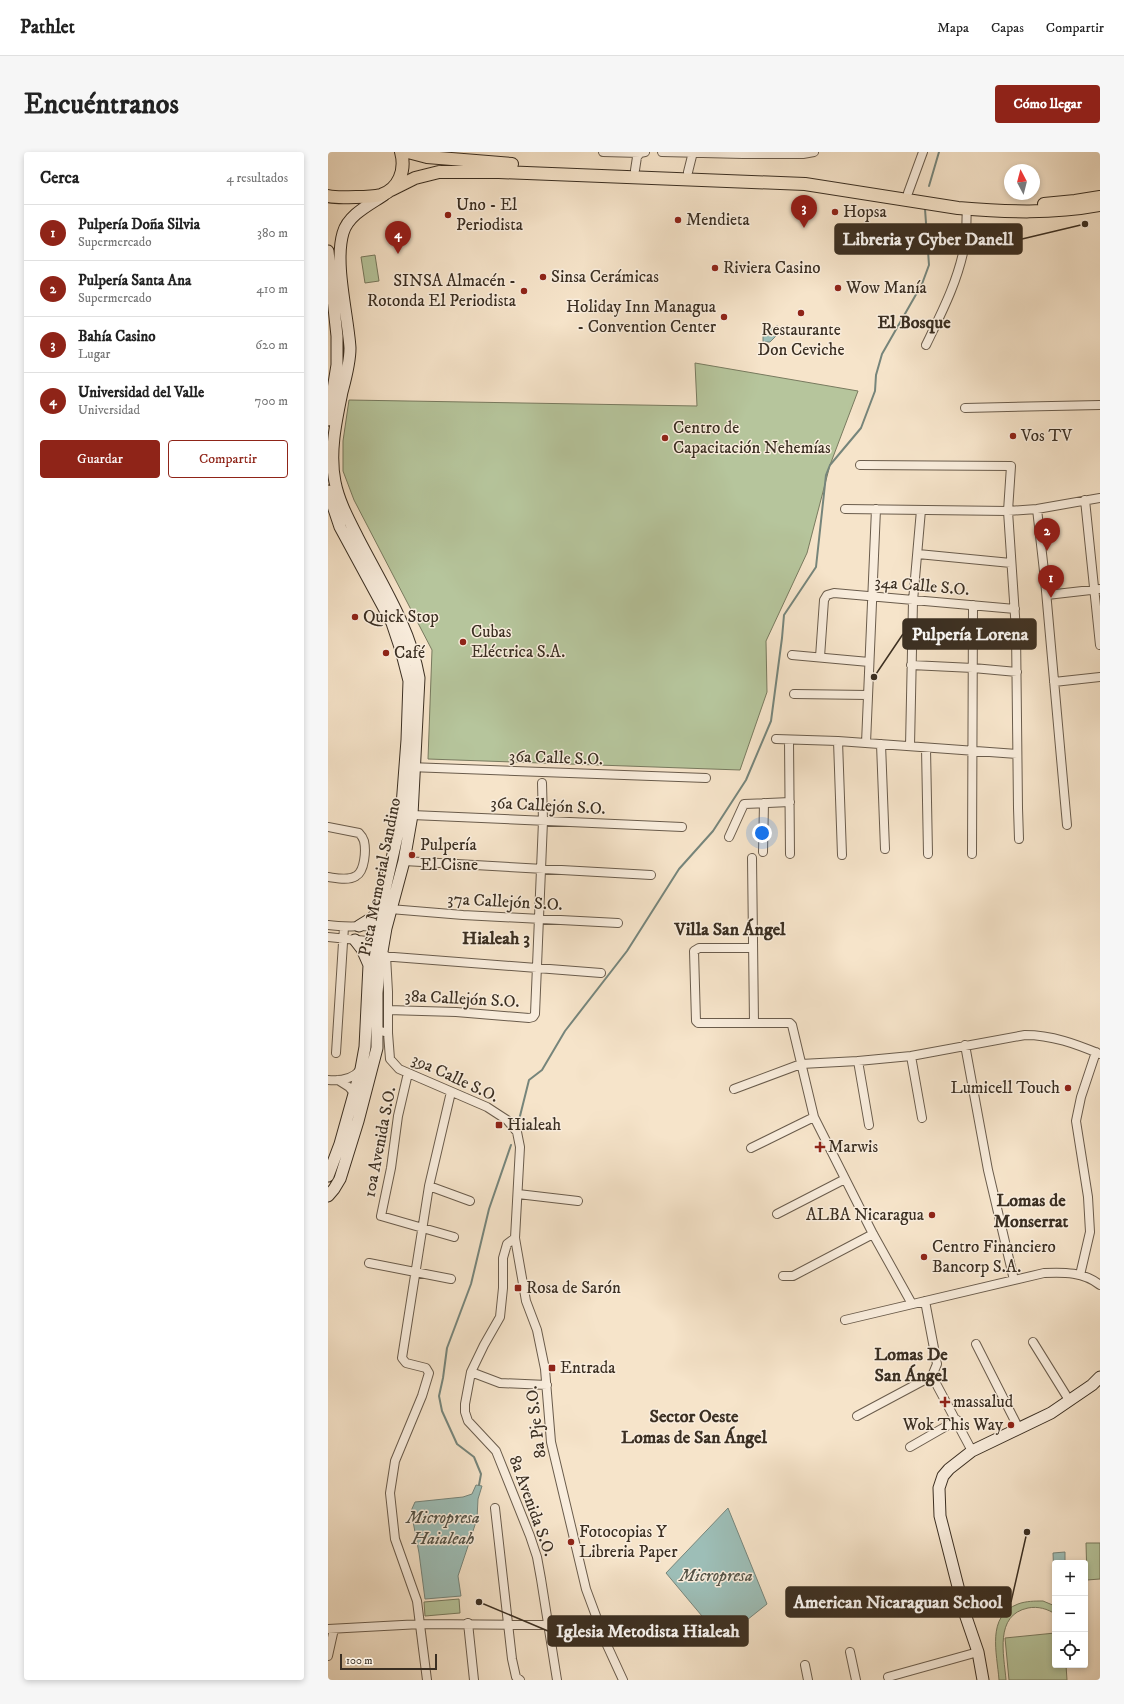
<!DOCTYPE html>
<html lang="es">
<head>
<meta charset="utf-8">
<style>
	:root { --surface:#fff; --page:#f6f6f6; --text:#222; --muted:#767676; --line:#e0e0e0; --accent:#8f2418 }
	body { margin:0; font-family:"IM FELL DW Pica",serif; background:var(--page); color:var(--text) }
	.controls { position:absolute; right:12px; bottom:12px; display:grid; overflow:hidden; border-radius:4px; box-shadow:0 2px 6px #0003 }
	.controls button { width:36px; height:36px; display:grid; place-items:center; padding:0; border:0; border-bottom:1px solid var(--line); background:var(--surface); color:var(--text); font:20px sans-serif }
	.compass { position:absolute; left:676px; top:12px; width:36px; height:36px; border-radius:50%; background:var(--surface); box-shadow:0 2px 6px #0003; rotate:353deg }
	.scale { position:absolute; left:12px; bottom:10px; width:97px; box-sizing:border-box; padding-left:4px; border:2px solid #3b2f22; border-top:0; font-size:11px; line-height:14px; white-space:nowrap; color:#3b2f22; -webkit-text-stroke:3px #f9eddd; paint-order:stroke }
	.you { position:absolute; left:434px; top:681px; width:14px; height:14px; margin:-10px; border:3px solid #fff; border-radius:50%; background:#1a73e8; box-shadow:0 0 0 6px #1a73e833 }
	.badge { display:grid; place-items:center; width:26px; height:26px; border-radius:50%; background:var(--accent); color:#fff; font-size:13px; font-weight:700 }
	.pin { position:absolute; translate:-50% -33px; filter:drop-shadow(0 1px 2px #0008) }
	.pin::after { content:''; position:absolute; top:21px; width:14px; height:12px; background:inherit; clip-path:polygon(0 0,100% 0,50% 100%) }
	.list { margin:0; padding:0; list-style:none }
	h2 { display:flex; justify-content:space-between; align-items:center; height:52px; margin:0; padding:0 16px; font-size:17px }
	h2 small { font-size:13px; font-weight:400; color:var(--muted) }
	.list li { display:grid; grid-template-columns:26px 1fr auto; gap:12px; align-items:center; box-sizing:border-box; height:56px; padding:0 16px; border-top:1px solid var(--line) }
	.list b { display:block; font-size:15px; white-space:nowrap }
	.list p { margin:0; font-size:13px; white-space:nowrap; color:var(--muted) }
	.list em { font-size:13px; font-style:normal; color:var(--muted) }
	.actions { display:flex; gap:8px; padding:12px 16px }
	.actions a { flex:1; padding:9px 0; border:1px solid var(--accent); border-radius:4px; text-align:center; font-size:14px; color:var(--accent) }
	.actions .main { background:var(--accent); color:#fff }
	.icon { flex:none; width:22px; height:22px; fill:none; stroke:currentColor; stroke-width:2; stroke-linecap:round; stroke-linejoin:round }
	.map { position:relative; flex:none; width:772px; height:1528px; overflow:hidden; border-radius:4px }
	header { display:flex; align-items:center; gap:24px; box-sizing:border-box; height:56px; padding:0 20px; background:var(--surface); border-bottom:1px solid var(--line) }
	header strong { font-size:19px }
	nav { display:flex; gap:22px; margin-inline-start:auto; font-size:14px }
	.intro { display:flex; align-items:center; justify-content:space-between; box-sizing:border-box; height:96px; padding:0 24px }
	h1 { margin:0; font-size:28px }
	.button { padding:10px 18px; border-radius:4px; background:var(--accent); color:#fff; font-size:14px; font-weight:700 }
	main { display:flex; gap:24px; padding:0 24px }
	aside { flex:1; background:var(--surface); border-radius:4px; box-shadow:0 2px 6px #0003 }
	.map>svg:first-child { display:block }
</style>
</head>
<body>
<header>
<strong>Pathlet</strong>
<nav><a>Mapa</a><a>Capas</a><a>Compartir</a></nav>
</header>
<div class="intro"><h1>Encuéntranos</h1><a class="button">Cómo llegar</a></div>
<main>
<aside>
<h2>Cerca<small>4 resultados</small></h2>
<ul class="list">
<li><span class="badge">1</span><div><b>Pulpería Doña Silvia</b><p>Supermercado</p></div><em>380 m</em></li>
<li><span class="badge">2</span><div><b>Pulpería Santa Ana</b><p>Supermercado</p></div><em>410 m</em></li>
<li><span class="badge">3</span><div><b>Bahía Casino</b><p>Lugar</p></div><em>620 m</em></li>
<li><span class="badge">4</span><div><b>Universidad del Valle</b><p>Universidad</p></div><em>700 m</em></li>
</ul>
<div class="actions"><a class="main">Guardar</a><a>Compartir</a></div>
</aside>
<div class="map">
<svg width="772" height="1528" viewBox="0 0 772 1528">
	<rect width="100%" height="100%" fill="#f6e4ca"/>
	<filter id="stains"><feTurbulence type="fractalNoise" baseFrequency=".005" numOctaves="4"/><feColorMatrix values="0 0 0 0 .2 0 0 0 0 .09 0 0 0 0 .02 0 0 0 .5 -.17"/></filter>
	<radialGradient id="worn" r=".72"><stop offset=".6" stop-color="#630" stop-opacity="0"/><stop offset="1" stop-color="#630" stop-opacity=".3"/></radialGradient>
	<path fill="#b6c59c" stroke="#787a5f" d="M47 103 51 129 37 131 33 105Z
		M367 211 530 239 502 313 479 401 438 489 439 540 412 618 100 607 104 498 26 348 15 319V289L21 248 369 254Z
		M758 1391H772V1427L759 1428Z
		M131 1447 132 1461 97 1464 96 1450Z
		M715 1449 727 1454V1462C720 1457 710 1454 700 1456 666 1463 676 1503 678 1528H671C669 1501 658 1464 690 1452 698 1449 707 1449 715 1449Z
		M727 1481V1513H738L739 1528H681L677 1486Z"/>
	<path fill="#9dbeb7" stroke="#76857b" d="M448 174H450V182L442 190H435V183H442V176H448Z
		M148 1333 154 1334 150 1347 149 1367 130 1424 133 1444 97 1447 91 1401 83 1359 87 1350 135 1345 144 1342Z
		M400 1356 439 1452 394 1488 338 1421Z
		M737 1400V1411H727L726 1425 725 1401Z"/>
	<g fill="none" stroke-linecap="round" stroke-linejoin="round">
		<path stroke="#76857b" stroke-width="2" d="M601 34 611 0
			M189 976 201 928 214 918 237 879 299 799 351 717 385 679 418 628 443 569 454 486 456 463 488 415 498 323 502 313 533 276 547 239 548 223 554 202 594 132 601 113 597 57
			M151 1333 153 1322 146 1305 129 1292 114 1259 111 1244 115 1226 119 1196 143 1132 161 1057 183 993"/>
		<g stroke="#6a5c4c" stroke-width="10">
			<path id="street" d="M275 0 312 1 317 0
				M334 0 415 2H475L486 0
				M307 18 309 5 312 1
				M360 20 365 0
				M580 41 595 0
				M598 193C614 160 631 127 637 91 639 80 638 68 639 57
				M637 256 772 253
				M532 313 683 314 680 359 688 479 690 656 691 687
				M757 348 772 493
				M517 357 680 359 709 357 772 346
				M709 357 717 428 739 673
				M590 402 683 411
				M719 443 772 437
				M464 503 541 510
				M492 505 496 448 499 443 506 441 687 457
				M583 513 645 516 689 520
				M726 530 772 525
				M466 542 540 543
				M448 587 510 589 689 602
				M461 588 462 702
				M510 589 514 703
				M538 591 548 357
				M553 592 557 697
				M582 594 585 449 593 358
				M598 596 600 702
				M81 615 378 626
				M84 663 354 675
				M0 675 31 681C33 683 35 686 36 689 38 698 37 719 28 724 20 729 8 726 0 725
				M401 685 416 652 462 650
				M435 700 436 651
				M644 702 645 453
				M424 706 426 871
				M76 709 323 723
				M62 757 135 763 290 771
				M0 773C18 776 35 773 53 775
				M0 785 49 790
				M425 796H371L366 799 368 869 370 871H462L464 873 486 965 545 1082 584 1152
				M53 804 273 821
				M58 804 60 840V881
				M60 858 128 860 201 866 205 865 207 862 215 669 214 631
				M49 878 60 881 62 907 71 917 159 955 179 968 189 980 192 995 187 1086 198 1149 209 1178 217 1217 223 1290 258 1437 278 1491 295 1528
				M637 893 660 1018 686 1128
				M8 901 16 775
				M583 904 594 966
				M530 909 541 973
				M80 921 70 964 63 1016 53 1064 126 1085
				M0 928C12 929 24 928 32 918
				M10 928 21 935 26 941
				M406 937 473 912 530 909 583 904 697 883C724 883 748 892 772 902
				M423 996 486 965
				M101 1034 142 1049
				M190 1042 250 1049
				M449 1062 517 1027
				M187 1086 179 1092 175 1106V1136L172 1165 156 1193 143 1220 137 1252V1260L140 1269 168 1299 202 1384 209 1405 213 1427 229 1528
				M41 1111 123 1127
				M752 1123 762 1080 760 1045 748 969 753 945 768 900
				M455 1124H465L545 1082
				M517 1168 716 1121C736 1120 756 1120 772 1133
				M705 1190 741 1248
				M648 1192 691 1277
				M143 1220 172 1231 219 1233
				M604 1224 644 1299
				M529 1264 604 1224 609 1212 597 1149
				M582 1295 629 1268
				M167 1356 184 1507 188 1525 192 1528
				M140 1471 146 1528
				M0 1477 93 1472 221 1473
				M522 1500 528 1528
				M0 1504 6 1477
				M477 1513 480 1528
				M560 1525 650 1500
				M99 1528 89 1449 67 1387 62 1341 67 1309 94 1244 101 1221 98 1216 78 1211 74 1206 101 1034 123 940"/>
		</g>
		<g stroke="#3b2f22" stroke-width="13">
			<path id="secondary" d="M0 99 9 184V213L0 268
				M0 339 12 375 64 471 73 498 81 529 79 588 73 667 45 790 41 813 37 895 33 917 12 992 0 1024
				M31 774 44 766 51 759
				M27 788 34 797 41 813
				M0 1044 6 1037 12 1027 30 969 49 896V841L51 817 58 776 76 709 84 663 91 526C82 475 53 431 30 386 21 368 11 350 7 330 1 301 8 269 14 240 18 225 22 211 22 196 20 163 6 112 15 81 20 63 41 53 56 43
				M655 1528 650 1500 637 1462 612 1364 611 1336 615 1324 621 1317 644 1299 723 1261 764 1233 772 1225"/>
		</g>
		<g stroke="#3b2f22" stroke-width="14">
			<path id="primary" d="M80 0 99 5 184 12
				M63 38 87 26 111 20H171L477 32 630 56C678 60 725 62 772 53
				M0 44C9 46 18 45 28 45 36 45 45 45 53 43 71 37 78 18 73 0
				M716 52 747 49 772 45"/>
		</g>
		<use href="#street" stroke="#f9eddd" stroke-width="8"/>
		<use href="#secondary" stroke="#f9eddd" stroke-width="11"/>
		<use href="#primary" stroke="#f6e4ca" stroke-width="12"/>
	</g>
	<g fill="#8f2418" stroke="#f9eddd" stroke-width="1.5">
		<circle cx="507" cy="60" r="4"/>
		<circle cx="120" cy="63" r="4"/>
		<circle cx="350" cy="68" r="4"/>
		<circle cx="387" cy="116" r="4"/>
		<circle cx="215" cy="125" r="4"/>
		<circle cx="510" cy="136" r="4"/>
		<circle cx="196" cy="139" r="4"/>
		<circle cx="473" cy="161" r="4"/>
		<circle cx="396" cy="165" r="4"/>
		<circle cx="685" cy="284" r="4"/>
		<circle cx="337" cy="286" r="4"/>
		<circle cx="27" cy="465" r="4"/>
		<circle cx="135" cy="490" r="4"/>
		<circle cx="58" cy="501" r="4"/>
		<circle cx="84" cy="703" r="4"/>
		<circle cx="740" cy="936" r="4"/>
		<rect x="167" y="969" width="8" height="8" rx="2"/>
		<path d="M490 989h4v4h4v4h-4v4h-4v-4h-4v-4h4z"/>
		<circle cx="604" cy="1063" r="4"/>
		<circle cx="596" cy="1105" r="4"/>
		<rect x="186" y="1132" width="8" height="8" rx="2"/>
		<rect x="220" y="1212" width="8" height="8" rx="2"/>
		<path d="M615 1244h4v4h4v4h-4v4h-4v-4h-4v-4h4z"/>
		<circle cx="683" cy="1273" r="4"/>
		<circle cx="243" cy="1390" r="4"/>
	</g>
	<g text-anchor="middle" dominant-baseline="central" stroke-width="3" stroke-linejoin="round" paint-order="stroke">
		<g font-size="17" fill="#3b2f22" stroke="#f9eddd" text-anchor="start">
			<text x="128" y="53">Uno - El<tspan x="128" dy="20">Periodista</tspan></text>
			<text x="515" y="60">Hopsa</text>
			<text x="358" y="68">Mendieta</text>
			<text x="395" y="116">Riviera Casino</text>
			<text x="223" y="125">Sinsa Cerámicas</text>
			<text x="188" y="129" text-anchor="end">SINSA Almacén -<tspan x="188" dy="20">Rotonda El Periodista</tspan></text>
			<text x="518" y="136">Wow Manía</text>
			<text x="388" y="155" text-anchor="end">Holiday Inn Managua<tspan x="388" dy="20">- Convention Center</tspan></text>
			<text x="473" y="178" text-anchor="middle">Restaurante<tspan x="473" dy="20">Don Ceviche</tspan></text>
			<text x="345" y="276">Centro de<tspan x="345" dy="20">Capacitación Nehemías</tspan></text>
			<text x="693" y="284">Vos TV</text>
			<text x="35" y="465">Quick Stop</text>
			<text x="143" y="480">Cubas<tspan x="143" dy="20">Eléctrica S.A.</tspan></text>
			<text x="66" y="501">Café</text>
			<text x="92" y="693">Pulpería<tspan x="92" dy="20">El Cisne</tspan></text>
			<text x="732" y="936" text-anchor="end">Lumicell Touch</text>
			<text x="179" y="973">Hialeah</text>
			<text x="500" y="995">Marwis</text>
			<text x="596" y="1063" text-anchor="end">ALBA Nicaragua</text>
			<text x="604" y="1095">Centro Financiero<tspan x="604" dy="20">Bancorp S.A.</tspan></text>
			<text x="198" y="1136">Rosa de Sarón</text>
			<text x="232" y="1216">Entrada</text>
			<text x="625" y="1250">massalud</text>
			<text x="675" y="1273" text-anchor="end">Wok This Way</text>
			<text x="251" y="1380">Fotocopias Y<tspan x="251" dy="20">Libreria Paper</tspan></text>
		</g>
		<g font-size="17" fill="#3b2f22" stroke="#f9eddd">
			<text transform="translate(594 434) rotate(5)">34a Calle S.O.</text>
			<text transform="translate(228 606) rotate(2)">36a Calle S.O.</text>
			<text transform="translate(220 654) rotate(3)">36a Callejón S.O.</text>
			<text transform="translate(52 725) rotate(-79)">Pista Memorial Sandino</text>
			<text transform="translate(177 750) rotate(3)">37a Callejón S.O.</text>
			<text transform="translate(134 847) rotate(3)">38a Callejón S.O.</text>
			<text transform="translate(127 926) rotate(25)">39a Calle S.O.</text>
			<text transform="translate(52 990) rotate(-79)">10a Avenida S.O.</text>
			<text transform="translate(208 1270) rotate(-97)">8a Pje S.O.</text>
			<text transform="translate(204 1354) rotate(70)">8a Avenida S.O.</text>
		</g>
		<g font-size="18" font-weight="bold" fill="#3b2f22" stroke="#f9eddd">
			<text x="586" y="171">El Bosque</text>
			<text x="402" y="778">Villa San Ángel</text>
			<text x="168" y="787">Hialeah 3</text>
			<text x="703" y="1049">Lomas de<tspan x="703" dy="21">Monserrat</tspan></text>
			<text x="583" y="1203">Lomas De<tspan x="583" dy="21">San Ángel</tspan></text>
			<text x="366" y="1265">Sector Oeste<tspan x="366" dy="21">Lomas de San Ángel</tspan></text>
		</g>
		<g font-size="18" font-style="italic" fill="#545347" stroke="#f9eddd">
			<text x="115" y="1366">Micropresa<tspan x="115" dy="21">Haialeah</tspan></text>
			<text x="388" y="1424">Micropresa</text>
		</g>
	</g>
	<path fill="none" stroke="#3b2f22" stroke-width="1.5" d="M757 72L694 87M546 525L575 482M699 1380L683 1450M151 1450L220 1479"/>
	<g fill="#3b2f22" stroke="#f9eddd" stroke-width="1.5">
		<circle cx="757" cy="72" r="4"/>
		<circle cx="546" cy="525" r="4"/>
		<circle cx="699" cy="1380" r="4"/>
		<circle cx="151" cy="1450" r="4"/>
	</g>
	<g fill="#3b2f22" stroke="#3b2f22" stroke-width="1.5">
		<rect x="507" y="72" width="187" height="30" rx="4"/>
		<rect x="575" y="467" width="133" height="30" rx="4"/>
		<rect x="458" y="1435" width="225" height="30" rx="4"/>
		<rect x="220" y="1464" width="200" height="30" rx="4"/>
	</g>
	<g font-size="18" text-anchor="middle" font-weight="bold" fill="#fff">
		<text x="600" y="93">Libreria y Cyber Danell</text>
		<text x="642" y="488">Pulpería Lorena</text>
		<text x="570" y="1456">American Nicaraguan School</text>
		<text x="320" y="1485">Iglesia Metodista Hialeah</text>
	</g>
	<rect width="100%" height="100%" filter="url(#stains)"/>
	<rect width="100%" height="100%" fill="url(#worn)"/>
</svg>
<div class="controls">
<button>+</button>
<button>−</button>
<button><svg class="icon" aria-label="locate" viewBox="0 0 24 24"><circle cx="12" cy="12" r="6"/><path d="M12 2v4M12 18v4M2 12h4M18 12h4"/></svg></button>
</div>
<svg class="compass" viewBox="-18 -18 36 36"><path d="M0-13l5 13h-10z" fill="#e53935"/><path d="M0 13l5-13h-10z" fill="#767676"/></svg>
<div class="scale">100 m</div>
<div class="you"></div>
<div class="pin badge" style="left:723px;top:446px">1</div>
<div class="pin badge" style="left:719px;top:399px">2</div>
<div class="pin badge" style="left:476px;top:76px">3</div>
<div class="pin badge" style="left:70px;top:102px">4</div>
</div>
</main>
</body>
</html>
